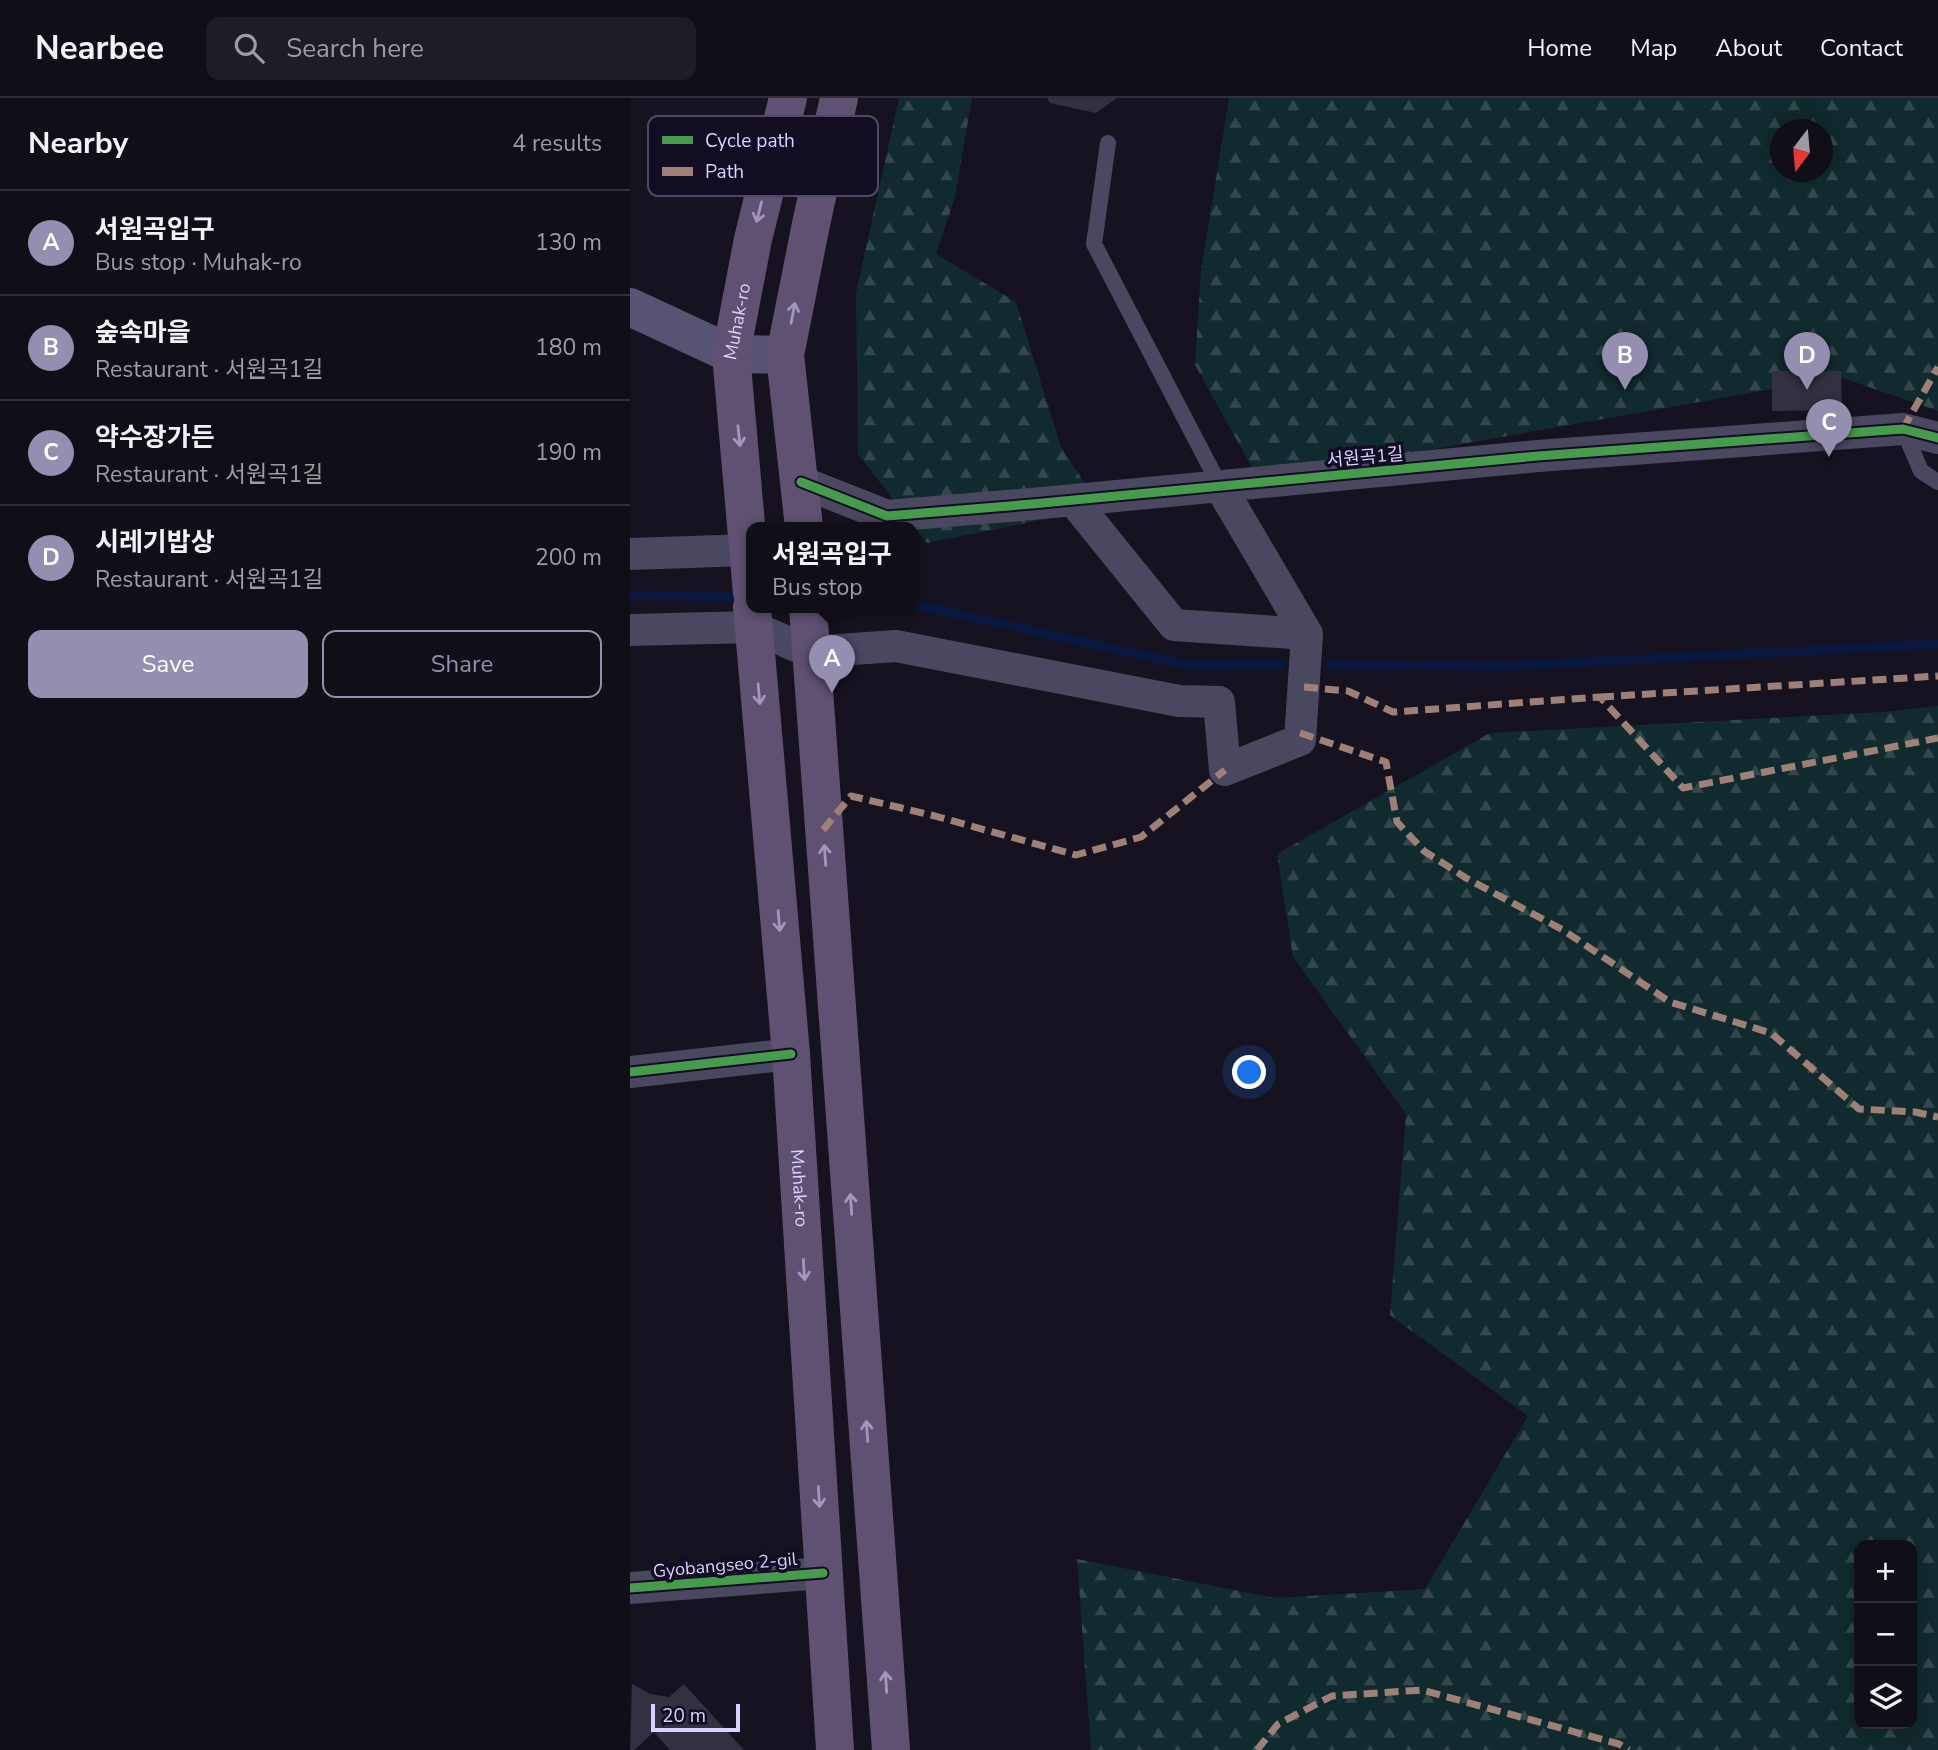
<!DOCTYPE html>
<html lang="en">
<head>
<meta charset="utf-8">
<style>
	:root { --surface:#100e17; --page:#1e1c24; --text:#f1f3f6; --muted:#9c9ca1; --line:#302e36; --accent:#958eb1 }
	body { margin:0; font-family:"Nunito Sans","Noto Sans KR",sans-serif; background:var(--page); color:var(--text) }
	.controls { position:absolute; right:21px; bottom:21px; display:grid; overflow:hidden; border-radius:14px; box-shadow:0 4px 18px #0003 }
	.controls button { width:63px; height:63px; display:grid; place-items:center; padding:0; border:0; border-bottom:2px solid var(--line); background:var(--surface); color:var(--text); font:35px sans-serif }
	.compass { position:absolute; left:1140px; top:21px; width:63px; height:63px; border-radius:50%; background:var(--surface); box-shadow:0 4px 18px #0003; rotate:196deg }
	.scale { position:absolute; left:21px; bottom:18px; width:89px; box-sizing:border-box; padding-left:7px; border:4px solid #d9d1ff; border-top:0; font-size:19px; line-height:24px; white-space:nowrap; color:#d9d1ff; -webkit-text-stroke:5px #130d24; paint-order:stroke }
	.you { position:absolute; left:620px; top:975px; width:24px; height:24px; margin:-18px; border:5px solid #fff; border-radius:50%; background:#1a73e8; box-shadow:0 0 0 10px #1a73e833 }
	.badge { display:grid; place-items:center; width:46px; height:46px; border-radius:50%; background:var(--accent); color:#fff; font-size:23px; font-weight:700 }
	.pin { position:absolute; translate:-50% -58px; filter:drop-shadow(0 2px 4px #0008) }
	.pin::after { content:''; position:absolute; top:37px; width:24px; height:21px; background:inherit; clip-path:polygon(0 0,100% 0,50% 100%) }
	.popup { position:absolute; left:116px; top:424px; width:172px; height:91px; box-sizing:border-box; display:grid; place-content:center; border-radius:14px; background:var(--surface); filter:drop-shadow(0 2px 5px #0005); font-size:23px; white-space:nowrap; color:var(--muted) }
	.popup b { font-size:26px; color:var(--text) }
	.popup::after { content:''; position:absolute; left:50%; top:100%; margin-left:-14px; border:14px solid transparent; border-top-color:var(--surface) }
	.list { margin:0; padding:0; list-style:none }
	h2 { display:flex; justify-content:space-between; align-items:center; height:91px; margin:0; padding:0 28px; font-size:30px }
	h2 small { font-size:23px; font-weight:400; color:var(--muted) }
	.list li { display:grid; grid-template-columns:46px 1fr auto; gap:21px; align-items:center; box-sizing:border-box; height:105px; padding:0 28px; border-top:2px solid var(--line) }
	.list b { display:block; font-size:26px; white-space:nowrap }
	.list p { margin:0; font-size:23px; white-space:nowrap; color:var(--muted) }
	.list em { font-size:23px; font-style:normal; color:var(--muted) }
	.actions { display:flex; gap:14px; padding:21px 28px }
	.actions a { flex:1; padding:16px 0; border:2px solid var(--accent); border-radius:14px; text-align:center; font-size:24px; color:var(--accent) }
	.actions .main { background:var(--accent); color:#fff }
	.icon { flex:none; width:38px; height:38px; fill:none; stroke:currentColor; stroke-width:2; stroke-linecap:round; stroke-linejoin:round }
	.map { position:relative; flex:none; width:1308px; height:1652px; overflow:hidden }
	header { display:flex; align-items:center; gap:42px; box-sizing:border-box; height:98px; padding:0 35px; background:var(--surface); border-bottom:2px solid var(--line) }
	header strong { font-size:33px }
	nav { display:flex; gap:38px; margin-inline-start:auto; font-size:24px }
	.search { width:490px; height:63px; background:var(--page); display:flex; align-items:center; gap:18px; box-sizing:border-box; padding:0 24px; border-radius:14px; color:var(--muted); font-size:26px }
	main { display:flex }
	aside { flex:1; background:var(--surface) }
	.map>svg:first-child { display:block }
</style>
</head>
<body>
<header>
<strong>Nearbee</strong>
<div class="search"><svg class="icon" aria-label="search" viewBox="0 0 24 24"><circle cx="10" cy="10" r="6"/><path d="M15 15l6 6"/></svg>Search here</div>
<nav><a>Home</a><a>Map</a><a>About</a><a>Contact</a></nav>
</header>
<main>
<aside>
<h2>Nearby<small>4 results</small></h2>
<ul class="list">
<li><span class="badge">A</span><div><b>서원곡입구</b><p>Bus stop · Muhak-ro</p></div><em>130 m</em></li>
<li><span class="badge">B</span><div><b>숲속마을</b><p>Restaurant · 서원곡1길</p></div><em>180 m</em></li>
<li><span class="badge">C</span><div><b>약수장가든</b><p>Restaurant · 서원곡1길</p></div><em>190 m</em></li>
<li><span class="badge">D</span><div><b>시레기밥상</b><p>Restaurant · 서원곡1길</p></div><em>200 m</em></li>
</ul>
<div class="actions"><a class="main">Save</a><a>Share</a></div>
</aside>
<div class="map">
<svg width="1308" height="1652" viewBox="0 0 1308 1652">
	<defs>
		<pattern id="forest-firs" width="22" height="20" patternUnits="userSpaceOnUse" patternTransform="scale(1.75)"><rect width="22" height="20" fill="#112a2d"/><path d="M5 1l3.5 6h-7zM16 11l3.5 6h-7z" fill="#33484c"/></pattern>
	</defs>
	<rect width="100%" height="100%" fill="#16121f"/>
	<path fill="url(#forest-firs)" fill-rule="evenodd" d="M269 0H342L325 99 306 156 386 204 431 349 471 410 297 445 228 356 226 195Z
		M599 0H1308V313L1210 279 629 382 565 267 571 173ZM1150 32H1192V74H1150Z
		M1308 608V1652H461L447 1461 645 1500 795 1491 898 1318 760 1217 776 1016 663 859 647 756 860 635 1253 614ZM1282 1447V1626H1229V1447Z"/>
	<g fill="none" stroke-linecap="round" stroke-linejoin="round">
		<path stroke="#081840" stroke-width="9" d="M0 497 113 499
			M282 506 557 567H651
			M700 567 879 568 1308 546"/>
	</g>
	<path fill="#343041" d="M417 0H487L466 15 420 5Z
		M1142 273H1211L1212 312 1142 313Z
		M2 1586 20 1596 39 1599 54 1586 114 1652H40L24 1634 4 1652H0Z"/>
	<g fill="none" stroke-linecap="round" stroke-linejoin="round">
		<path stroke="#4a4760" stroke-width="16" d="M478 45 464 146 590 388
			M1273 331 1291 373 1308 384"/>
		<path stroke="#4a4760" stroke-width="32" d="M171 384 257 418 402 406 908 358 1273 331 1308 340
			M443 402 544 527 677 536
			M0 456 119 452
			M0 532 123 529 180 554 266 548 549 603 589 604 595 672 670 642 677 536 590 388
			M0 974 161 956
			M0 1490 193 1475"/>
		<path stroke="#575373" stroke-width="38" d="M0 209 101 256 155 257"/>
		<g stroke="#5f5171" stroke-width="38">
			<path d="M174 429 155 257 181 126 209 0"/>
			<path id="s1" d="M122 495 101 256 123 141 158 0"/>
			<path id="s2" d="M122 509 161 956 205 1652"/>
			<path d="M178 509 261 1652"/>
		</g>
		<path stroke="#9e8076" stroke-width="7" stroke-dasharray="14 7" stroke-linecap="butt" d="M1273 331 1308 269
			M674 589 718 593 763 614 970 599 1053 690 1308 640
			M970 599 1308 578
			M670 635 756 664 767 724 794 753 836 780 933 832 1040 904 1141 935 1229 1011 1285 1014 1308 1019
			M193 732 221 698 305 718 446 757 511 739 595 672
			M627 1652 648 1626 702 1598 792 1592 989 1646 999 1652"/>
		<g stroke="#130d24" stroke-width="13">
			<path id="cycleway" d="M171 384 257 418 402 406 908 358 1273 331 1308 340
				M0 974 161 956
				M0 1490 193 1475"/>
		</g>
		<use href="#cycleway" stroke="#469c4c" stroke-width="9"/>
	</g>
	<defs><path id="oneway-shaft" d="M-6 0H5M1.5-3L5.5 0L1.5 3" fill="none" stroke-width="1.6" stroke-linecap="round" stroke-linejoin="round" transform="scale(1.75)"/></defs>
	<g stroke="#a297bf">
		<use href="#oneway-shaft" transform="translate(129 114) rotate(104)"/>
		<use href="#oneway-shaft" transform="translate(163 215) rotate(-79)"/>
		<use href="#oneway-shaft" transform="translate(109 338) rotate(84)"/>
		<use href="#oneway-shaft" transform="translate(129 596) rotate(85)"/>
		<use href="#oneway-shaft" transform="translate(195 757) rotate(-94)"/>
		<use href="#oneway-shaft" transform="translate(149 823) rotate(85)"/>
		<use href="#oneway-shaft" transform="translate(221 1106) rotate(-94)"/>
		<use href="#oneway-shaft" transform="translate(174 1172) rotate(86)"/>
		<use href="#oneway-shaft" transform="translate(237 1333) rotate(-94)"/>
		<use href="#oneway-shaft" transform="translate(189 1399) rotate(86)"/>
		<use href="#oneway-shaft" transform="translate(256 1584) rotate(-94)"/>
	</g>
	<g text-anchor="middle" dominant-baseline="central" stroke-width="7" stroke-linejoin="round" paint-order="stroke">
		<g font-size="18" fill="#d9d1ff" stroke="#130d24">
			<text stroke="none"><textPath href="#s1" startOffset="273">Muhak-ro</textPath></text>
			<text transform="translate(735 359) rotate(-5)">서원곡1길</text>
			<text stroke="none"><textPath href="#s2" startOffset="583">Muhak-ro</textPath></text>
			<text transform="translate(95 1467) rotate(-5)">Gyobangseo 2-gil</text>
		</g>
	</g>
	<rect x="18" y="18" width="230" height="80" rx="10" fill="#130d24" stroke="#4e4866" stroke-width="2"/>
	<rect x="32" y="38" width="31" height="8" fill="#469c4c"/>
	<rect x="32" y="69" width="31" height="9" fill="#9e8076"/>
	<g font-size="19" fill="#d9d1ff">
		<text x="75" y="49">Cycle path</text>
		<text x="75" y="80">Path</text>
	</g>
</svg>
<div class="controls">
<button>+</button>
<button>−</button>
<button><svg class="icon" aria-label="layers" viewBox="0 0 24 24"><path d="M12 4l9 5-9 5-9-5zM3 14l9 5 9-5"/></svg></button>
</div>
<svg class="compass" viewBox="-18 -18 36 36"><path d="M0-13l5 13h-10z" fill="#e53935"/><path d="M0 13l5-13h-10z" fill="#9c9ca1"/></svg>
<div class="scale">20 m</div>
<div class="you"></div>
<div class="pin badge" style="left:202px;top:595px">A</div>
<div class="popup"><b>서원곡입구</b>Bus stop</div>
<div class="pin badge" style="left:995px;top:292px">B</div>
<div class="pin badge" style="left:1199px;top:359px">C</div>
<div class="pin badge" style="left:1177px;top:292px">D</div>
</div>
</main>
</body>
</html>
